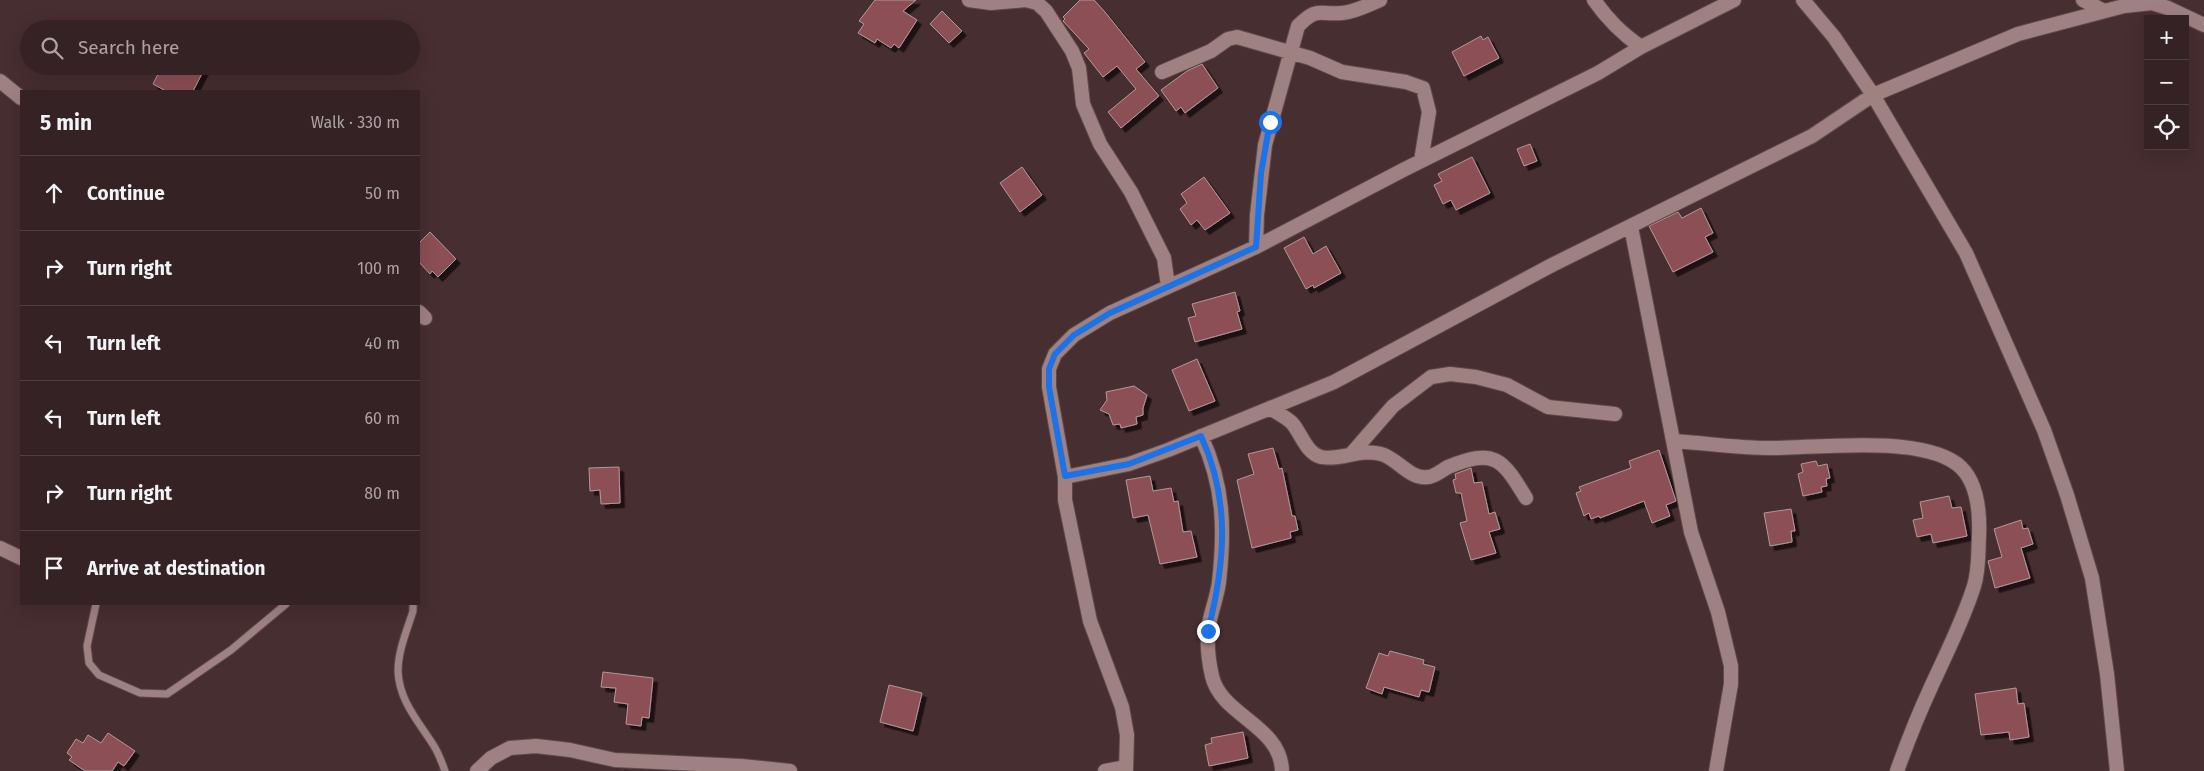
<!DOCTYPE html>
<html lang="en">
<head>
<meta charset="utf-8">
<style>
	:root { --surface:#352224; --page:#3d2a2c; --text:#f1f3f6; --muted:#aaa4a6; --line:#4f3f41 }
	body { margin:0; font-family:"Fira Sans",sans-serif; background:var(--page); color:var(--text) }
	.controls { position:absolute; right:15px; top:15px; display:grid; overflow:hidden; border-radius:0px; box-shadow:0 5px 20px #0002 }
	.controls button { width:45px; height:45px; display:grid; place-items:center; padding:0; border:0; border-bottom:1px solid var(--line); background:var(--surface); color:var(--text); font:25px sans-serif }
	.stop { position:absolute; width:15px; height:15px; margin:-11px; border:4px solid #1a73e8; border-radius:50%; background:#fff }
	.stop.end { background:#1a73e8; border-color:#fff; box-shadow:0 1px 5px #0008 }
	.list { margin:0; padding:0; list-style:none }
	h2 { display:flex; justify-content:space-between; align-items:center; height:65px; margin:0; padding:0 20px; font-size:21px }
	h2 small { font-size:16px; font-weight:400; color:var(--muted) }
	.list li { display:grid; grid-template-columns:32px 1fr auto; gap:15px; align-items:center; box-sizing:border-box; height:75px; padding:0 20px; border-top:1px solid var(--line) }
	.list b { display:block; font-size:19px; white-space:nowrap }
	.list em { font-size:16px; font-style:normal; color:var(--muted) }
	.icon { flex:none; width:28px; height:28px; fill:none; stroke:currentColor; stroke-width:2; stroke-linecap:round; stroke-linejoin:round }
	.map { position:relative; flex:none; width:2204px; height:771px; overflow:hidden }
	.search { position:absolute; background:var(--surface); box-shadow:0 5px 20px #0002; left:20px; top:20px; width:400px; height:55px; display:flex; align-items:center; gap:12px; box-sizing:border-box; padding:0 18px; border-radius:28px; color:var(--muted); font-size:19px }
	.panel { position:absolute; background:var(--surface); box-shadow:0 5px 20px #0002; left:20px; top:90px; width:400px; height:515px; border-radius:0px }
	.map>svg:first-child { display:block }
</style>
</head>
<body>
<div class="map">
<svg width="2204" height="771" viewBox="0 0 2204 771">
	<defs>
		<filter id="shadow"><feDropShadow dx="4.5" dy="4.5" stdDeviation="0" flood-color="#0009"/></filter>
	</defs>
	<rect width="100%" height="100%" fill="#472e30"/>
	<path fill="#8b4f54" stroke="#b69799" filter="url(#shadow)" d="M875 0H916L903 11 917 20 899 48 894 44 891 48 877 39 875 43 858 33 864 24 859 21Z
		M1080 0H1094L1105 12 1145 62 1136 69 1159 96 1121 128 1108 112 1136 89 1117 66 1103 77 1084 53 1089 49 1063 21 1065 19 1063 17Z
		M942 11 962 31 949 43 930 24Z
		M1481 36 1483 40 1488 37 1499 58 1464 76 1452 52Z
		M1202 64 1218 88 1185 113 1181 107 1176 111 1161 90 1187 71Z
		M162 66H206L193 91H166L153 84Z
		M1530 144 1537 161 1524 166 1517 149Z
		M1472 157 1490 193 1456 210 1451 200 1443 204 1434 185 1442 181 1438 174Z
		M1022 167 1042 195 1020 212 1000 183Z
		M1204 177 1230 213 1205 230 1197 220 1191 225 1180 209 1187 203 1181 194Z
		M1701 208 1713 233 1705 237 1713 252 1673 272 1649 226 1678 212 1682 218Z
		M430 232 456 259 438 277 432 271 430 274 419 262V243Z
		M1304 237 1313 254 1326 246 1341 273 1314 288 1313 285 1306 289 1284 248Z
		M1235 292 1240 311 1237 312 1242 329 1195 342 1188 318 1196 316 1192 304Z
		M1197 359 1215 401 1189 411 1172 370Z
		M1134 386 1147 395 1143 408V415L1136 417 1137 424 1121 428 1120 424 1113 425 1109 414 1100 410 1107 400 1106 392Z
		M1273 448 1279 469 1282 468 1292 516H1295L1298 530 1290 532 1291 538 1252 548 1237 480 1254 474 1248 454Z
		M1659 450 1676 501 1666 505 1670 516 1652 523 1644 501 1600 518 1599 516 1591 519 1589 513 1584 516 1576 493 1581 491 1579 487 1631 468 1629 461Z
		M1816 461 1818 466 1827 464 1830 478 1826 479 1827 486 1821 487 1822 492 1803 496 1798 474 1803 472 1801 464Z
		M619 467 620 503 601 504 600 490 590 491 589 468Z
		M1471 468 1474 483 1482 482 1489 514 1495 512 1500 529 1489 532 1496 553 1471 560 1460 523 1467 521 1461 493H1456L1453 480 1456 479 1455 474Z
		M1150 476 1153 491 1171 488 1174 502 1178 501 1183 532 1191 531 1197 557 1160 564 1148 515 1133 518 1126 480Z
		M1949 496 1952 508 1961 507 1967 536 1933 543 1931 534 1917 537 1913 520 1923 518 1920 502Z
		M1791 509 1795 531H1791L1792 542 1770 546 1764 513Z
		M2021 520 2023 529 2028 528 2033 544 2021 548 2030 578 1995 588 1988 561 2002 557 1994 529Z
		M1390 651 1424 660 1423 664 1435 667 1429 692 1421 690 1419 697 1384 687 1382 694 1366 688 1379 653 1388 656Z
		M603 672 653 678 649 718 642 717 641 726 626 724 628 704 614 702 616 688 601 687Z
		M889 685 922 693 913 731 880 722Z
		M2016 688 2018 704 2024 703 2029 737 2010 740 2009 732 1981 735 1975 694Z
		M1243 732 1248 758 1209 766 1205 745 1212 743 1211 738Z
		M108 733 135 751 124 766 118 762 112 771H85L69 760 72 757 67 753 76 739 83 743 88 735 101 743Z"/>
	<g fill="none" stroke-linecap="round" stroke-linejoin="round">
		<g stroke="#5f4a4b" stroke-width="9">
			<path id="lane" d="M96 604 87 646 89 663 99 675 140 693 167 694 231 650 286 604
				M413 604V611C407 630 398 651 398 671 399 701 419 722 434 746 439 754 442 763 445 771"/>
		</g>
		<g stroke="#5f4a4b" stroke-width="16">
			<path id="street" d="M969 0 991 3 1026 0 1037 3 1046 11 1072 51 1079 68 1083 104 1100 144 1131 192 1164 258 1168 286
				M1594 0C1608 20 1621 33 1641 47
				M1803 0 1834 37 1873 95 1966 253 2044 430 2067 495 2092 578 2107 674 2117 771
				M2083 0 2104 11
				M1162 72 1211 51 1228 39 1237 37 1310 58 1342 72 1406 82 1423 88 1429 112 1421 161
				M0 81 21 98
				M1631 227 1691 532 1718 612 1731 666V684L1716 771
				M1256 247 1257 215 1265 145 1298 26C1318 6 1318 15 1342 13 1355 12 1368 5 1380 0
				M419 312 425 318
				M1270 408C1277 413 1286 417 1292 423 1301 433 1306 453 1321 457 1341 461 1360 448 1381 454 1397 458 1410 480 1428 477 1434 477 1442 470 1448 467 1494 448 1502 458 1526 498
				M1201 436C1224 485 1225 529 1219 582 1217 598 1210 614 1208 630 1207 644 1209 663 1212 676 1221 716 1281 725 1282 771
				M1673 441C1707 443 1743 449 1778 448 1824 447 1919 436 1957 464 1978 480 1980 514 1979 537 1978 554 1979 570 1974 586 1963 621 1946 654 1931 687 1918 715 1907 743 1897 771
				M1352 453 1393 406 1431 377 1450 374 1476 377 1507 385 1548 407 1615 414
				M1065 477 1129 464 1168 450 1334 382 1552 265 1812 136 1873 95 2018 34 2124 6 2152 3 2168 8 2204 25
				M0 548 21 558
				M477 771 491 758 510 748 536 746 570 750 615 760 741 766 790 771
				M1105 771 1126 767
				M1126 771 1127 735 1122 707 1090 621 1065 500V477L1049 387V369L1055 354 1074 335 1110 313 1256 247 1405 169 1598 73 1641 47 1734 0"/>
		</g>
		<use href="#lane" stroke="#9f8182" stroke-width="7"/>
		<use href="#street" stroke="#9f8182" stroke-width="14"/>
	</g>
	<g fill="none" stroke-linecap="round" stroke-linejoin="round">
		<path stroke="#1a73e8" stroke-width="6" d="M1208 631C1225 563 1231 502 1201 436L1129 464 1065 476 1049 387V369L1055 354 1074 335 1110 313 1256 247 1261 173 1270 122"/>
	</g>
</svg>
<div class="controls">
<button>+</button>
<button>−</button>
<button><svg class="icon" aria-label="locate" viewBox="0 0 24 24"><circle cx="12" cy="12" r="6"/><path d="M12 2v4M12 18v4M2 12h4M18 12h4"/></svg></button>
</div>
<div class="stop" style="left:1270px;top:122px"></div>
<div class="stop end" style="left:1208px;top:631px"></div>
<div class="search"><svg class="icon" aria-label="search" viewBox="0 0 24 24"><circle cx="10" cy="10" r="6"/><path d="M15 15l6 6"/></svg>Search here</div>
<section class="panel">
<h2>5 min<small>Walk · 330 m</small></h2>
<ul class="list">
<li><svg class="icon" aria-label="ahead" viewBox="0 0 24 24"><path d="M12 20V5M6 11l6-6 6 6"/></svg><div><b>Continue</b></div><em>50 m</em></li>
<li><svg class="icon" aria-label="right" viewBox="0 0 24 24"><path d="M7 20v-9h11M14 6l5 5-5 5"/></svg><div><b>Turn right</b></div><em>100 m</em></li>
<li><svg class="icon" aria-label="left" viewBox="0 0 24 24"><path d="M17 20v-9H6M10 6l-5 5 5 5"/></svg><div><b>Turn left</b></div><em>40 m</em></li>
<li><svg class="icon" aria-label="left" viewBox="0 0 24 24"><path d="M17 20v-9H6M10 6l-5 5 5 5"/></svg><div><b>Turn left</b></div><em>60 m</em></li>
<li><svg class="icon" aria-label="right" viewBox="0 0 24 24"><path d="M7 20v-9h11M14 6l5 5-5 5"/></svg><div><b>Turn right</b></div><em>80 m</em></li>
<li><svg class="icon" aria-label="arrive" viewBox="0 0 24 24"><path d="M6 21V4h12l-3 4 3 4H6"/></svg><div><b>Arrive at destination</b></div></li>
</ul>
</section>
</div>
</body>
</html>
